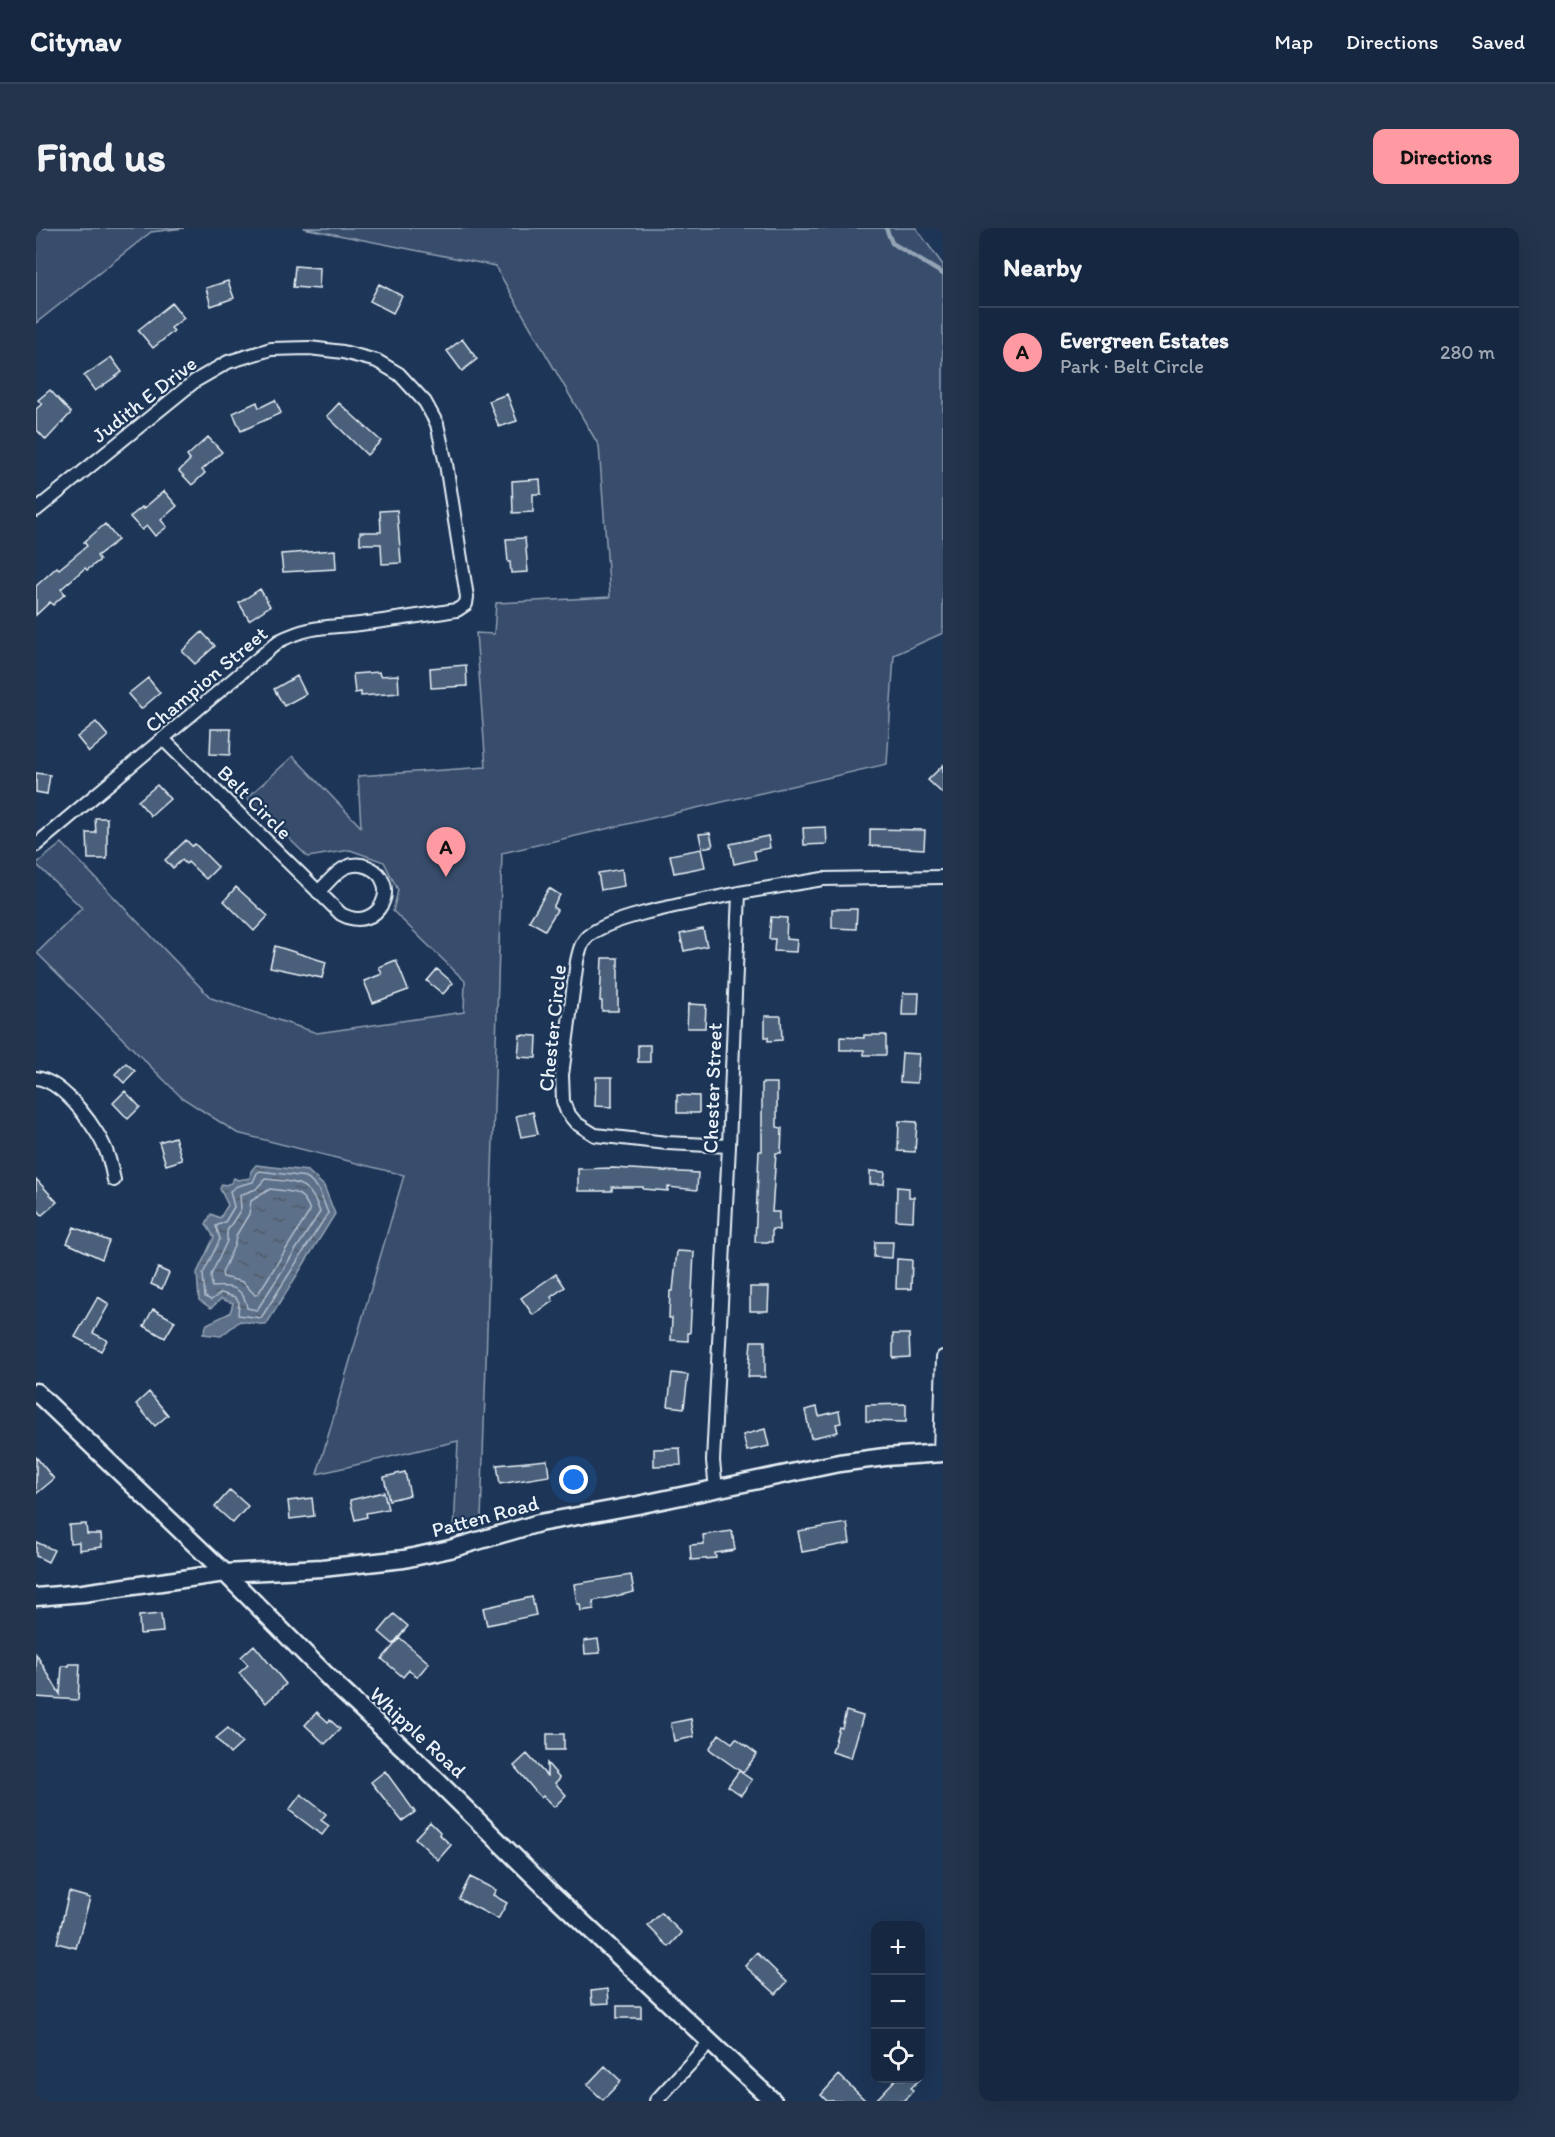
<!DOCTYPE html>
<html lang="en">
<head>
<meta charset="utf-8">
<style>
	:root { --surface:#162841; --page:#23344c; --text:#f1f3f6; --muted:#9ea6b1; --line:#35445a; --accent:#ff9aa2 }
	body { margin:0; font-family:Itim,sans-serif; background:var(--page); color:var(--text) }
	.controls { position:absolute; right:18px; bottom:18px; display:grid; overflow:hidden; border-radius:12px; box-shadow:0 6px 24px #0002 }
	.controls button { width:54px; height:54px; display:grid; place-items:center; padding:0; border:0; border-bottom:2px solid var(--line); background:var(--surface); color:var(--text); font:30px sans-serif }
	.you { position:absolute; left:538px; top:1252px; width:21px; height:21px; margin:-15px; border:4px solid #fff; border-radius:50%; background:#1a73e8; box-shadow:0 0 0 9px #1a73e833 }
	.badge { display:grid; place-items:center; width:39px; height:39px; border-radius:50%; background:var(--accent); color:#111; font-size:20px; font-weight:700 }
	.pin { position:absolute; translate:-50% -50px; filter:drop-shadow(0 2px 3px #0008) }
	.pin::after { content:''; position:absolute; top:32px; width:21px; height:18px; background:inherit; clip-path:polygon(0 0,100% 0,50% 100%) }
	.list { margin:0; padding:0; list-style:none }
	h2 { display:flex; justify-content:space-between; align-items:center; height:78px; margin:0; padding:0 24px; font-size:26px }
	h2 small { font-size:20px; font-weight:400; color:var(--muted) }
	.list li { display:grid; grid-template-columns:39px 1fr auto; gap:18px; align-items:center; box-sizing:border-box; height:90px; padding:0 24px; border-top:2px solid var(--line) }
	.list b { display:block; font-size:22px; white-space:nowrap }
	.list p { margin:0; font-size:20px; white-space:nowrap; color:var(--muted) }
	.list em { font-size:20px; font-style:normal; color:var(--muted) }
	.icon { flex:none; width:33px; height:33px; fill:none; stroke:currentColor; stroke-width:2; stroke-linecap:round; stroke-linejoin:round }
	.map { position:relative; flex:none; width:907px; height:1873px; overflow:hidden; border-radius:12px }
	header { display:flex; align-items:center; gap:36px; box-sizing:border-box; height:84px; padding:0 30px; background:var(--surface); border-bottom:2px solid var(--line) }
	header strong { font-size:28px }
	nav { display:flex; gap:33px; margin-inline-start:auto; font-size:21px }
	.intro { display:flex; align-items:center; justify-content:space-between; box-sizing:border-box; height:144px; padding:0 36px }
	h1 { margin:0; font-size:42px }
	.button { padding:15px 27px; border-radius:12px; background:var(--accent); color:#111; font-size:21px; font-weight:700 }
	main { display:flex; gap:36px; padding:0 36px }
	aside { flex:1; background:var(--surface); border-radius:12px; box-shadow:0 6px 24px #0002 }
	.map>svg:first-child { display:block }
</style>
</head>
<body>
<header>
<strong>Citynav</strong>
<nav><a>Map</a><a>Directions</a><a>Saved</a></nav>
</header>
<div class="intro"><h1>Find us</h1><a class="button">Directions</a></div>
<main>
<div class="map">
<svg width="907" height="1873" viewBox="0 0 907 1873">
	<defs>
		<pattern id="water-ripples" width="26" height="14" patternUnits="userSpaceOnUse" patternTransform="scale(1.5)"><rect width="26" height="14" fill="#5d7089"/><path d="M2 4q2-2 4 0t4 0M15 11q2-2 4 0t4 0" fill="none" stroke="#505a66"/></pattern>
	</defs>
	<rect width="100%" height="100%" fill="#1d3557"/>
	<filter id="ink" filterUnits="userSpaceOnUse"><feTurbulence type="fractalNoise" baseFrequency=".0167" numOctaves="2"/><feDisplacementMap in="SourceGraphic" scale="12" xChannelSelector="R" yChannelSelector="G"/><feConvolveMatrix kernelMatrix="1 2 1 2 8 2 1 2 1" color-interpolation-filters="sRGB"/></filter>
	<g filter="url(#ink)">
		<path fill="#374d6c" stroke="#909fb2" stroke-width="1.5" d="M0 0H148L115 4 0 95Z
			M267 0H880L907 37V405L858 427 851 536 466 625 445 1293 418 1304 422 1213 281 1246 368 947 201 905 145 869 1 725 46 680 0 636 26 615 175 770 281 805 428 784 429 753 357 683 362 662 348 634 314 622 272 629 211 570 257 528 325 599 322 548 450 539 440 405 458 406 460 375 574 369 563 218 459 38Z"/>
		<path fill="url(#water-ripples)" stroke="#95a4b5" stroke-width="1.5" d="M220 937 272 943 288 958 299 986 230 1097 204 1093 185 1108 167 1106 171 1096 194 1085 197 1075 185 1071 175 1080 163 1072 161 1045 178 1009 170 996 175 986 184 990 192 977 184 961 186 956 189 957 195 955 198 950 202 952 214 950 215 943Z"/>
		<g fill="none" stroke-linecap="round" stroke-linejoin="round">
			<path stroke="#b0bdcc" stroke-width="1.5" d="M224 943 270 949 283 962 292 985 225 1090 202 1087 203 1074 199 1069 185 1065 175 1072 169 1069 167 1046 184 1011 180 998 189 994 198 979 194 963 201 958 217 954 221 945Z
				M229 951C260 955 273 951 284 984L221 1082 211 1080C208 1059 195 1057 176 1059L175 1047 191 1013V1003L205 981 204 967 220 961Z
				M234 961C255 964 267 961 274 983L222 1066 219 1067 207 1054 187 1049 186 1045 198 1018 201 1006 213 986 215 973Z"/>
			<path stroke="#95a4b5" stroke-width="4.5" d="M850 0 856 15 907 46"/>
		</g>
		<path fill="#495e7a" stroke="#e8f1f8" stroke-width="1.5" d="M259 38 284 40 283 61 257 59Z
			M192 53 198 70 175 78 170 60Z
			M343 56 366 68 357 85 334 73Z
			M136 75 148 90 135 100 138 103 117 120 102 102Z
			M426 111 441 131 426 143 411 123Z
			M75 129 86 144 59 163 48 148Z
			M14 162 35 185 10 212 0 201V181L6 176 2 172Z
			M471 166 481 193 463 199 453 173Z
			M239 172 245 185 205 203 197 185 221 174 223 180Z
			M303 175 345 213 331 227 291 188Z
			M172 209 186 224 166 242 169 245 156 257 143 243 154 232 151 228Z
			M504 251 505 266H497V284L477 285 476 253Z
			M128 263 141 278 125 292 131 299 119 308 111 298 106 302 94 289 106 279 107 281Z
			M361 282 365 335 346 336 345 316H324V304H345L344 283Z
			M69 296 82 312 61 328 64 332 51 342 49 340 25 361 29 366 17 377 14 374 0 387V358L21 339 23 341 51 318 48 314Z
			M489 310 492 344 475 345 474 334H472L470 311Z
			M299 322 300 341 247 344 245 326Z
			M224 361 234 378 213 392 203 375Z
			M166 404 179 418 159 436 146 423Z
			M430 437 431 458 395 460 394 440Z
			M343 444 344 448 362 447 363 465 325 468V464L319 465 317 446Z
			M261 448 270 466 248 478 238 461Z
			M112 450 124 465 105 481 92 466Z
			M60 494 72 508 53 524 41 509Z
			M175 501H195L194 527 174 526Z
			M907 537V566L892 552Z
			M0 545 14 547 11 566 0 564Z
			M121 557 134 571 115 588 102 573Z
			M59 590H71V631H52L51 605H60Z
			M790 599 791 616 768 617 767 600Z
			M834 601 889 602 888 621 834 618Z
			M674 605 677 618 666 620 663 606Z
			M732 608 734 620 718 623 720 631 698 636 694 616Z
			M150 612 156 618 159 616 182 639 170 651 152 634 150 636 146 632 137 640 129 632Z
			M665 621 669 639 638 645 634 627Z
			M586 641 588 658 565 662 562 645Z
			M200 659 232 688 218 703 188 673Z
			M513 660 524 667 517 679 521 682 509 702 493 693Z
			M796 681H821L820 701 796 700Z
			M735 689 751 690 750 711 761 712 760 724 738 723 739 711H733Z
			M667 701 671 718 648 723 644 706Z
			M239 718 290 734 286 750 234 739Z
			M566 730H582V783H566V773H564Z
			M360 732 372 762 337 775 328 753 346 746 343 739Z
			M401 741 417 755 407 766 391 753Z
			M867 765H883L882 787H866Z
			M652 776 670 777 669 800H651Z
			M729 788H745L746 812 732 813V809H729Z
			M484 807 501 808 500 830 482 829Z
			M828 807H850V827H828V822H804V809L828 810Z
			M602 817H614V834H602Z
			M866 825 883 826 881 855 864 854Z
			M90 835 99 843 88 855 79 846Z
			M560 849H576V879L559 878Z
			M726 855H741V899L746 900 745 925H740L736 984H743V1002L736 1001V1014H719L723 923H726Z
			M89 863 104 879 92 891 77 875Z
			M641 867 663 868V885H641Z
			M497 884 502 906 485 909 480 888Z
			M863 893 881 894 879 924 862 923Z
			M139 909 146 932 130 937 123 914Z
			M577 940 662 945 661 962 632 959V963L607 961V959H576V963H542V941Z
			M834 943 849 944 848 956H834Z
			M0 951 21 974 6 987 0 980Z
			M861 959 873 960V969H878L877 993 860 992Z
			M38 999 73 1013 66 1031 31 1015Z
			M839 1014H857L856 1030 838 1029Z
			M641 1023 658 1024 654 1105H652V1113L635 1112 636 1090H633L634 1063H637Z
			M861 1031 876 1032 875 1061H860Z
			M122 1040 133 1045 126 1061 115 1056Z
			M520 1046 529 1059 515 1069 517 1073 497 1087 485 1070Z
			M714 1059H733L732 1083H714Z
			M62 1069 73 1076 57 1105 71 1112 65 1123 39 1109Z
			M117 1081 139 1093 129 1110 108 1098Z
			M857 1106H873L874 1129 857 1130Z
			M715 1113H729V1149H712Z
			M636 1145 652 1147 648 1180 632 1178Z
			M113 1164 132 1187 119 1198 100 1176Z
			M870 1176V1194L830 1193V1177Z
			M781 1179 783 1188 803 1183 805 1195 800 1196 802 1204 775 1210 769 1182Z
			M729 1201 733 1218 711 1223 707 1207Z
			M644 1220 645 1237 618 1238V1221Z
			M0 1229 18 1251 0 1266Z
			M511 1232 513 1248 464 1256 461 1237Z
			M369 1244 374 1267 353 1272 348 1249Z
			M194 1262 212 1278 197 1295 179 1279Z
			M348 1264 352 1281 330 1285 331 1289 319 1292 314 1272Z
			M276 1270 278 1288 254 1291 252 1273Z
			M811 1295 814 1315 766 1324 762 1303Z
			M50 1296 51 1306H65L66 1319 43 1322V1314L34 1315 33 1297Z
			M696 1303 699 1322 679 1325 680 1330 655 1332 654 1317 668 1316 667 1307Z
			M0 1314 18 1322 12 1334 0 1328Z
			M595 1347 598 1364 557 1373 558 1381 545 1383 544 1376H541L538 1356Z
			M496 1369 500 1387 451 1397 447 1380Z
			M125 1386 127 1404 104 1406 103 1388Z
			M358 1386 372 1398 357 1416 343 1404Z
			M364 1410 393 1435 381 1449 373 1442 367 1449 346 1431Z
			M562 1411 564 1425 549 1426 548 1413Z
			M218 1417 250 1456 230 1475 203 1445 212 1437 205 1429Z
			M0 1426 24 1466 26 1438H33V1436H44L42 1472 0 1469Z
			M810 1483 827 1488 815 1530 796 1524 803 1499 806 1500Z
			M281 1484 292 1494 294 1492 304 1501 289 1516 269 1497Z
			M655 1491 658 1509 638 1513 635 1495Z
			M192 1500 206 1515 194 1526 180 1510Z
			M511 1506H528V1522H511Z
			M683 1506 696 1515 700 1510 721 1526 707 1545 673 1521Z
			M491 1526 511 1548V1535L524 1550 519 1555 530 1567 518 1579 507 1568 505 1570 478 1538Z
			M349 1543 379 1584 366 1593 335 1554Z
			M703 1543 716 1552 705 1567 692 1558Z
			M265 1566 290 1586 285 1592 293 1598 286 1607 253 1582Z
			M394 1594 404 1604 403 1606 415 1617 402 1632 379 1610Z
			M434 1649 460 1662 457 1667 471 1675 462 1691 423 1671Z
			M33 1664 54 1670 40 1720 21 1715Z
			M625 1685 646 1705 633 1719 612 1698Z
			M721 1725 751 1754 740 1766 709 1738Z
			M572 1761 573 1775 556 1776 555 1763Z
			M581 1778H605V1790H581Z
			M569 1838 585 1853 567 1872 551 1857Z
			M803 1847 830 1873H791L785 1867Z
			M860 1851H884L875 1860 877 1863 867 1873H839Z"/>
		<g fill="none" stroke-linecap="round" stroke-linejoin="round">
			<g stroke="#e8f1f8" stroke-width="16">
				<path id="street" d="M0 282 159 153 192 134 235 121 273 120 307 124 341 133 363 146 389 174 401 196 410 236 431 369 430 376 421 382C388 387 356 392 324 396 290 400 275 397 243 413L0 617
					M128 512 305 686C343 707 367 654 332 639 325 636 317 636 310 639 299 644 291 656 282 664
					M0 850C28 853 64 903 72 928 75 936 76 944 78 952
					M693 918 631 915 559 907 540 895 531 884 527 873 526 847 541 733C543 724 545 714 552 708 578 686 667 673 703 665
					M904 1225 907 1129
					M680 1261 677 1233 693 918 703 665 787 651 907 649
					M620 1873 674 1814"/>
			</g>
			<g stroke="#e8f1f8" stroke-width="21">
				<path id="secondary" d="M0 1164 189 1345 301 1458 378 1530 510 1660 737 1873
					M0 1369 47 1365 189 1345 286 1340 368 1331 414 1321 503 1295 602 1277 803 1235 849 1229 907 1225"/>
			</g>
			<use href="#street" stroke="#1d3557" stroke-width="12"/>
			<use href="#secondary" stroke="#1d3557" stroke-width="16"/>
		</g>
	</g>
	<g text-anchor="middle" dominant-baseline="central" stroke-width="4.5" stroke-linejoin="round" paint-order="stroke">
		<g font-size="21" fill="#e8f1f8" stroke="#1d3557">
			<text transform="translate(108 171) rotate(-38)">Judith E Drive</text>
			<text transform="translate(170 451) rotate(-40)">Champion Street</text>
			<text transform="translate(219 574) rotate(45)">Belt Circle</text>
			<text transform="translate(516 800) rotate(-84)">Chester Circle</text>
			<text transform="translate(676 860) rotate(-88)">Chester Street</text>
			<text transform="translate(449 1288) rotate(-15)">Patten Road</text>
			<text transform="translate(382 1504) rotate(43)">Whipple Road</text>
		</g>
	</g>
</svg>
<div class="controls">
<button>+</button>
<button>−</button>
<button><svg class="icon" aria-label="locate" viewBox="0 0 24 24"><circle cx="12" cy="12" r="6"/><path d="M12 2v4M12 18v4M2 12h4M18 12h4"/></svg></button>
</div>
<div class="you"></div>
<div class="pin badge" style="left:410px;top:649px">A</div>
</div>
<aside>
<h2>Nearby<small></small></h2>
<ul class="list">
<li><span class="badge">A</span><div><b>Evergreen Estates</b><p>Park · Belt Circle</p></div><em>280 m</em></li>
</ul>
</aside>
</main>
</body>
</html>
